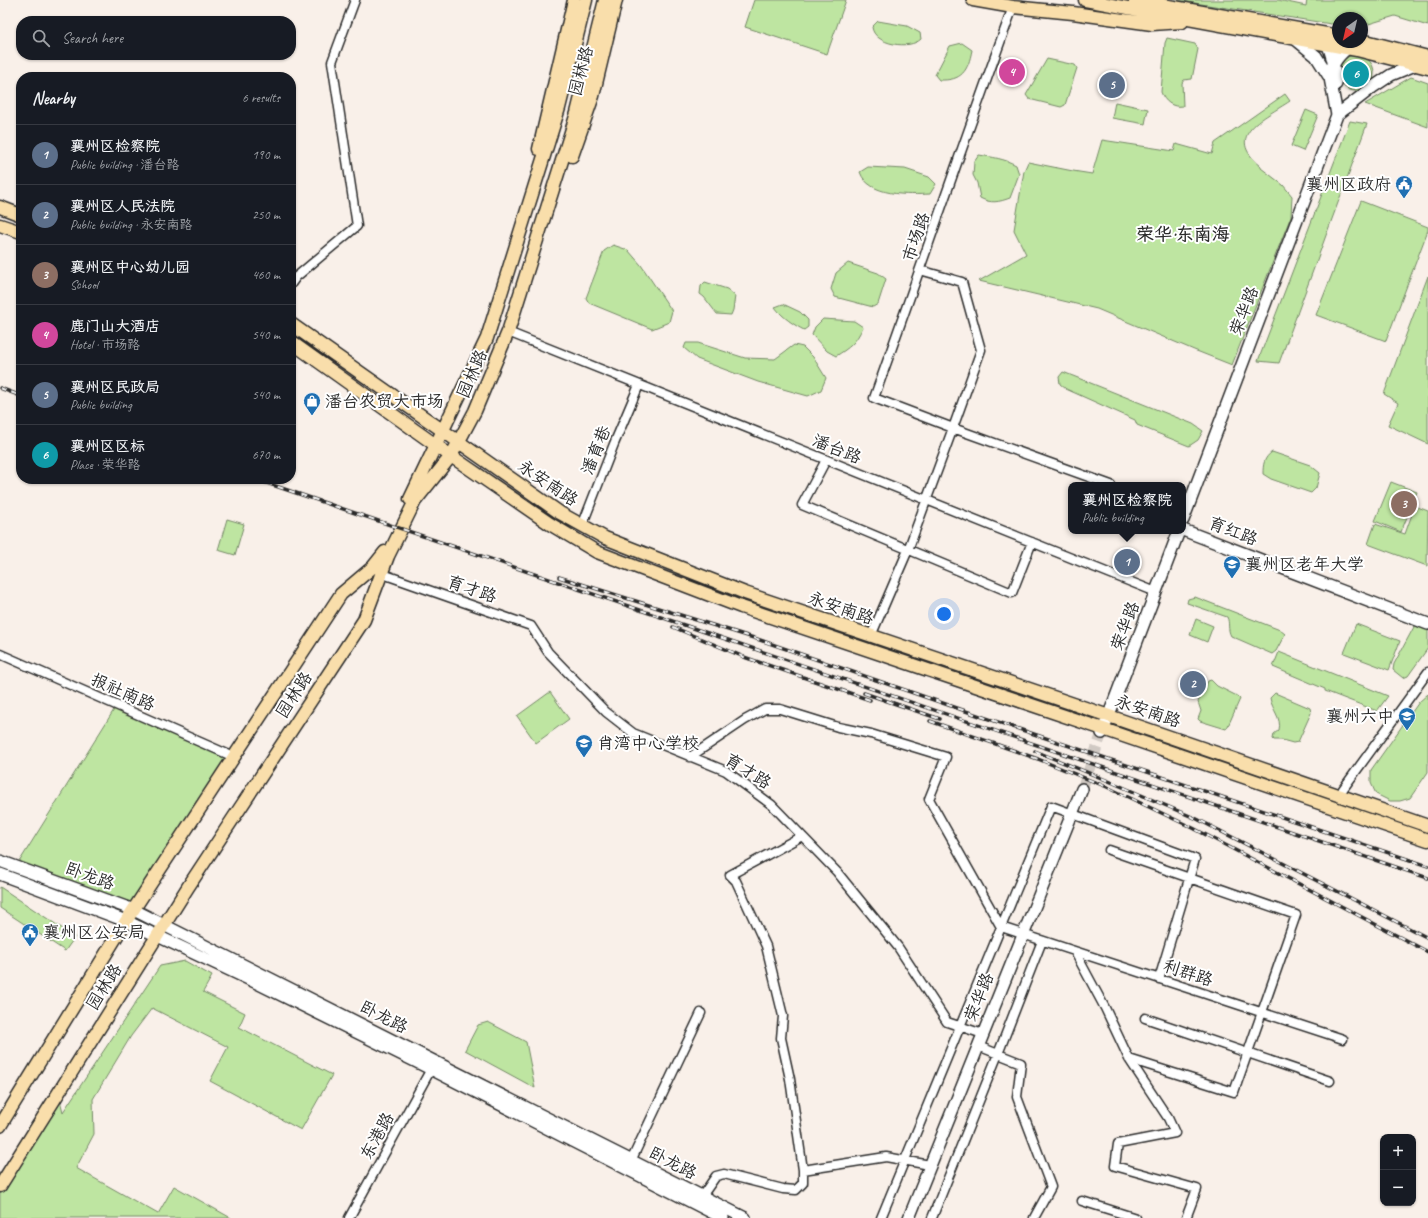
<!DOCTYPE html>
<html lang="en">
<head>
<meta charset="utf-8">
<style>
	:root { --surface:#171b24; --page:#242831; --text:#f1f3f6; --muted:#9ea1a6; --line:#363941; --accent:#1f6fb2 }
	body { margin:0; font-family:Caveat,"LXGW WenKai TC",sans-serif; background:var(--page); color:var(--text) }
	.controls { position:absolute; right:12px; bottom:12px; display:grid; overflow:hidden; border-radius:8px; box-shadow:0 1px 3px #0004 }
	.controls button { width:36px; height:36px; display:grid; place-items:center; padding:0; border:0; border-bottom:1px solid var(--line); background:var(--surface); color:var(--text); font:20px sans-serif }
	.compass { position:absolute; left:1332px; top:12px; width:36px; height:36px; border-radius:50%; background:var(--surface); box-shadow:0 1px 3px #0004; rotate:214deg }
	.you { position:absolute; left:944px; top:614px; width:14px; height:14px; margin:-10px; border:3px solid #fff; border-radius:50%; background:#1a73e8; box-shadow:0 0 0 6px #1a73e833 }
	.badge { display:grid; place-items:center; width:26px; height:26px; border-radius:50%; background:var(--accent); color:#fff; font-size:13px; font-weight:700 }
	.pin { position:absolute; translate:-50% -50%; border:2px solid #fff; box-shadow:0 1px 4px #0006 }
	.popup { position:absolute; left:1068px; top:482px; width:118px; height:52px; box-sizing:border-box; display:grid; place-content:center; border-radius:8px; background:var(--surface); filter:drop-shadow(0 1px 3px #0005); font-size:13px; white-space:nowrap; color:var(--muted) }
	.popup b { font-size:15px; color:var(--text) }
	.popup::after { content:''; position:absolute; left:50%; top:100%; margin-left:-8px; border:8px solid transparent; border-top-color:var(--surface) }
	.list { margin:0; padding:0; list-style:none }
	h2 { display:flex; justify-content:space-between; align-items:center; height:52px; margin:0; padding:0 16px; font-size:17px }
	h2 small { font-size:13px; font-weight:400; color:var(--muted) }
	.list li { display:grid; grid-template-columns:26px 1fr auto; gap:12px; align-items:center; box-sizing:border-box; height:60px; padding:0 16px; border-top:1px solid var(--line) }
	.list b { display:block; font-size:15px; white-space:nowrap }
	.list p { margin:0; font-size:13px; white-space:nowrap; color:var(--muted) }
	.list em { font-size:13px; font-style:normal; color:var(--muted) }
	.icon { flex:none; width:22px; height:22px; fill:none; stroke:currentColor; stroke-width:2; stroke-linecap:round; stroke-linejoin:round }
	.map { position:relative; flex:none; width:1428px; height:1218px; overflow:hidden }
	.search { position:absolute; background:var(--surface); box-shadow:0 1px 3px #0004; left:16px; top:16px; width:280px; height:44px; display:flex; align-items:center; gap:10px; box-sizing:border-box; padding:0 14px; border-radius:16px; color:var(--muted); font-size:15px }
	.panel { position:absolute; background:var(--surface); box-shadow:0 1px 3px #0004; left:16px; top:72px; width:280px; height:412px; border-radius:16px }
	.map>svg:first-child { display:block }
</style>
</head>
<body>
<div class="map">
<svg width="1428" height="1218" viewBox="0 0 1428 1218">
	<rect width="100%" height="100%" fill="#f9f0e9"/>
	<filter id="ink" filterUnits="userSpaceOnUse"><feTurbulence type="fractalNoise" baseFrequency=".025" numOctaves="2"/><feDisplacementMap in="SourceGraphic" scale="8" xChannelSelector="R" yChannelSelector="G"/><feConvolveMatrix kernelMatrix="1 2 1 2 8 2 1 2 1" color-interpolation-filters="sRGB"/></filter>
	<g filter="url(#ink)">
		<path fill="#bee5a1" stroke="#748866" d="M754 0H846L827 54 745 27Z
			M1175 0H1278L1306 6 1307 0H1428V26L1395 16 1362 26V18H1338V25Z
			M878 21 907 26 920 33 921 39C910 50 874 45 872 27Z
			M1167 38 1195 44 1198 49 1192 79 1184 80 1182 83 1183 106C1172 108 1164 101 1161 92L1165 43Z
			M962 43 972 50C968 71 962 81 939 80L935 75 950 46Z
			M1338 73a18 18 0 1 1 36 0a18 18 0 1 1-36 0Z
			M1047 59 1075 65 1077 68 1065 105 1061 107 1029 99 1026 95Z
			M1411 77 1428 83V127L1365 104Z
			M1285 94 1290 101C1265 118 1222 135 1261 166V168L1283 185 1292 196 1291 216 1232 365 1194 350 1097 309 979 281 1026 254 1014 230 1024 171 1028 162 1073 171 1092 174 1102 140 1174 151 1176 144 1212 154 1215 143Z
			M1115 102 1148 109 1145 124 1112 118Z
			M1306 110 1318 115 1303 151 1291 146Z
			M1350 121 1367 124 1279 363 1258 361Z
			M979 155C992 157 1005 159 1016 165L1019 174 1010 198C999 202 991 204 980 198L977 183 973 175 974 162Z
			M868 167 905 169 929 177 936 184 930 194C909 195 869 197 860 172Z
			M1361 201 1428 227V230L1386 341 1316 315Z
			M613 245 628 250 641 265 672 311 669 322 652 329 589 303 586 298 604 251Z
			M848 263 878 273 886 279 878 304 873 307 835 297 831 289 836 273Z
			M1428 276V444L1388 425 1398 403 1384 394Z
			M705 282 727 289 735 296 733 310 731 315 717 314 704 297 700 294 701 286Z
			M783 304 800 312 808 320V327L804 330C794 325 782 317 775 307Z
			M823 319 854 321 863 327C855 344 850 347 836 356L827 351 812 335 815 327Z
			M686 343H698L745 358 775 359 794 345 803 347 813 357 826 378 821 390 808 396 758 382 697 359 684 348Z
			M1063 372 1193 424 1203 431 1198 440 1189 446 1137 425 1135 420 1066 389 1060 384 1059 377Z
			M1272 452 1310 465 1320 473 1316 488 1311 493 1271 479 1263 474C1263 464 1264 458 1272 452Z
			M1391 482 1417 492 1401 532 1375 521Z
			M1415 506 1428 511 1427 566 1368 544 1375 524 1405 534Z
			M227 519 244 524 235 555 218 550Z
			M1195 597 1280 630 1285 634 1276 651 1272 654 1231 636C1227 629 1230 623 1227 617L1187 603 1188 599Z
			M1196 619 1213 626 1207 642 1190 635Z
			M1356 624 1400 641 1389 670 1344 653Z
			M1417 624 1428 628V648L1408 676 1403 678 1393 670 1394 664 1415 625Z
			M1279 652 1388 696 1377 711 1325 691V689L1273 667Z
			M1211 680 1217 686 1237 696 1240 699 1228 726 1226 729 1200 721 1198 719 1201 711 1198 702 1208 681Z
			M550 692 569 719 536 743 517 716Z
			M1275 693 1310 708 1311 713 1298 742 1293 743 1282 740H1274L1273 739 1274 734 1279 730C1282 718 1272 710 1270 698Z
			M1428 694V772L1410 798 1400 801H1390L1376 794 1371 783V770L1419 702Z
			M117 705 234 757 134 910 16 867Z
			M0 887 75 937 65 951 0 908Z
			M185 961 212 976 203 992 245 1013 239 1027 332 1075 301 1130 210 1081 228 1047 152 1008 131 1036 93 1099 94 1134 76 1168 158 1214 174 1186 231 1218H0V1186L58 1092 63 1112 160 966Z
			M488 1022 526 1042 535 1088 465 1050 478 1025Z"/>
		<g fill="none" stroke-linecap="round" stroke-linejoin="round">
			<path stroke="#d0c9c3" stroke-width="11" stroke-dasharray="11 5.5" stroke-linecap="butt" d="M1082 789 1102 733"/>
			<g stroke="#2b2b2b" stroke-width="11">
				<path id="street" d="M920 270 962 282 981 350 953 428 1111 485
					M291 284 296 277 357 226 332 62 355 0
					M508 332 1156 592
					M826 460 802 505 1012 593 1032 542
					M582 526 614 444 639 385
					M380 573 531 626 548 652 606 712 633 733 726 771 772 805 837 872 898 947 947 1022 983 1034
					M871 636 908 550 953 428 874 398C921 268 965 137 1013 7
					M0 654 234 757
					M690 757 745 720 765 709H780L838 727 871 734 946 757 929 799 1001 927 1343 1039
					M1343 789 1428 672
					M802 836 730 875 736 881 766 946 783 1016 781 1038 790 1079 803 1170 886 1157 930 1165
					M1109 850 1296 915 1234 1092 1129 1059
					M1075 952 1105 1008 1129 1059 1168 1118 1175 1133 1118 1144 1115 1166 1197 1189 1186 1218
					M1145 1018 1330 1081
					M978 1046 1021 1063 1017 1097 1051 1187 1034 1218
					M631 1161 701 1013
					M702 1196 716 1176 724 1174 783 1189 796 1190 803 1183V1170
					M1082 1201 1136 1218
					M349 1218 431 1069
					M881 1218 1051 806 1195 859 1159 979
					M932 1218 998 1054 1042 941"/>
			</g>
			<g stroke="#2b2b2b" stroke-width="14">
				<path id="secondary" d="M1324 38C1332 51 1335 68 1336 84
					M1332 69C1335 58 1347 48 1356 42
					M1337 115 1373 87 1391 75 1415 65
					M1183 520 1337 115 1330 78 1316 56 1294 38
					M1183 530 1428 624
					M1102 733 1179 531
					M0 861 134 910 745 1218
					M0 874 126 921 259 984 431 1069 723 1218
					M909 1218 1082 789"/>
			</g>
			<g stroke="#2b2b2b" stroke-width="15">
				<path id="primary" d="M973 0 1013 7 1073 13 1152 24 1182 22
					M1085 0 1357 50 1428 68
					M1135 0 1338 36
					M1362 40 1428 57
					M539 149 574 0
					M572 156 593 96 616 0
					M0 207 21 215
					M0 225 21 232
					M291 324 560 513 605 538 745 593 1109 716 1428 826
					M291 342 451 456 550 524 597 552 741 607 1103 729 1428 840
					M410 499 487 338 559 108 586 0
					M0 1126 126 921 341 594 373 567 385 552
					M0 1186 188 887 364 620 388 556 415 501 451 456 475 411 508 332 577 113 605 0"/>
			</g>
			<use href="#street" stroke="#fff" stroke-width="8"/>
			<use href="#secondary" stroke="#fff" stroke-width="11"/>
			<use href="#primary" stroke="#f9deab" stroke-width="12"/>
			<g stroke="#2b2b2b" stroke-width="3.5">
				<path id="rail" d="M0 388 21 396
					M255 479 1428 878
					M559 577 757 639 983 717 1428 866
					M673 627 744 657 870 700
					M864 693 940 719
					M930 721 1038 759 1107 787 1193 828 1428 952
					M1035 751 1111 782 1197 819 1428 938"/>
			</g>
			<use href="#rail" stroke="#fff" stroke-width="2" stroke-dasharray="6" stroke-linecap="butt"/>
		</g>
	</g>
	<defs>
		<g id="civic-pin" transform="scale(0.9)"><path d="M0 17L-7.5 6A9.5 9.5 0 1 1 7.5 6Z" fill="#1f6fb2" stroke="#fff"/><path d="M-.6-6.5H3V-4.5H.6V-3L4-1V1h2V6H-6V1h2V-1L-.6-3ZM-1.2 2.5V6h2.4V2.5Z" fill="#fff"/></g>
		<g id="shop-pin" transform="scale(0.9)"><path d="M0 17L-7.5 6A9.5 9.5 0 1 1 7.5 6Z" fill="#1f6fb2" stroke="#fff"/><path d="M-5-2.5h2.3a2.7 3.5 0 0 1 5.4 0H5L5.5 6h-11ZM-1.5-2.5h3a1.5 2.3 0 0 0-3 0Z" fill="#fff"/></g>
		<g id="university-pin" transform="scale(0.9)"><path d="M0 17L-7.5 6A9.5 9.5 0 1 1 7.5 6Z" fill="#1f6fb2" stroke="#fff"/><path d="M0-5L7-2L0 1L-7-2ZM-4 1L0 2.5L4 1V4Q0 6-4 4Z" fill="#fff"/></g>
		<g id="school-pin" transform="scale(0.9)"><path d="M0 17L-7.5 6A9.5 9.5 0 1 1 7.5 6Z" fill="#1f6fb2" stroke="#fff"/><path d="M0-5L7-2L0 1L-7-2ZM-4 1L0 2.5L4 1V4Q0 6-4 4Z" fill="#fff"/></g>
	</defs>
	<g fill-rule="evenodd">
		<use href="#civic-pin" x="1404" y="184"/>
		<use href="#shop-pin" x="312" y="401"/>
		<use href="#university-pin" x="1232" y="564"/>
		<use href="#school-pin" x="1407" y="716"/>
		<use href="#school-pin" x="584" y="743"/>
		<use href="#civic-pin" x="30" y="932"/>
	</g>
	<g text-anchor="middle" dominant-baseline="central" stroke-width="4" stroke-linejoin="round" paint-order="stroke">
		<g font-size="17" fill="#2b2b2b" stroke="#fff">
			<text transform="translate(581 71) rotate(-75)">园林路</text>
			<text transform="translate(916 237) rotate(-71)">市场路</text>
			<text transform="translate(1244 311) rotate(-69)">荣华路</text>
			<text transform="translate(472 374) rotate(-67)">园林路</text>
			<text transform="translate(837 449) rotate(22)">潘台路</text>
			<text transform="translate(596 450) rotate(-68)">潘育巷</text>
			<text transform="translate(548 483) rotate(34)">永安南路</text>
			<text transform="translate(1233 531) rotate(21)">育红路</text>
			<text transform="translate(472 589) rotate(19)">育才路</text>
			<text transform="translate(841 608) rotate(19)">永安南路</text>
			<text transform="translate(1125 626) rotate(-69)">荣华路</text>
			<text transform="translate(123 692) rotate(24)">报社南路</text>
			<text transform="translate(294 695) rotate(-57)">园林路</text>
			<text transform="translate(1148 711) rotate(19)">永安南路</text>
			<text transform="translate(748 771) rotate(32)">育才路</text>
			<text transform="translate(90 876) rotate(20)">卧龙路</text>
			<text transform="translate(1188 973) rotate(18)">利群路</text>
			<text transform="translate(104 987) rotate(-58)">园林路</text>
			<text transform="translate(979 997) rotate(-68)">荣华路</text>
			<text transform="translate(384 1017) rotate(27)">卧龙路</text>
			<text transform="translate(377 1136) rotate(-61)">东港路</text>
			<text transform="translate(673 1163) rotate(27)">卧龙路</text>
		</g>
		<g font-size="17" fill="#2b2b2b" stroke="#fff" text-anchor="start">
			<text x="1391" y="184" text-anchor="end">襄州区政府</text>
			<text x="325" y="401">潘台农贸大市场</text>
			<text x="1245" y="564">襄州区老年大学</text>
			<text x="1394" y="716" text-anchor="end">襄州六中</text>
			<text x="597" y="743">肖湾中心学校</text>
			<text x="43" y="932">襄州区公安局</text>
		</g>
		<g font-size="18" font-weight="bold" fill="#2b2b2b" stroke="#fff">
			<text x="1183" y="234">荣华·东南海</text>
		</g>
	</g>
</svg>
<div class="controls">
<button>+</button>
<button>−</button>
</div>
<svg class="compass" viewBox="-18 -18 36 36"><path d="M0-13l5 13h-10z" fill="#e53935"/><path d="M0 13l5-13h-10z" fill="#9ea1a6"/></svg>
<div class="you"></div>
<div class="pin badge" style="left:1127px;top:562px;background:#5c6f8a">1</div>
<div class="popup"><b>襄州区检察院</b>Public building</div>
<div class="pin badge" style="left:1193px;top:684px;background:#5c6f8a">2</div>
<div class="pin badge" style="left:1404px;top:504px;background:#8d6e63">3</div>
<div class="pin badge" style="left:1012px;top:72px;background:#d1479c">4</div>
<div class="pin badge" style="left:1112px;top:85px;background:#5c6f8a">5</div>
<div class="pin badge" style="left:1356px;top:74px;background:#0f9aa8">6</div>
<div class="search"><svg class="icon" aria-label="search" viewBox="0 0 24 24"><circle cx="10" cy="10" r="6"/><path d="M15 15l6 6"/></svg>Search here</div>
<section class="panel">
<h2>Nearby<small>6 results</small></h2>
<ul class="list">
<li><span class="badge" style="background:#5c6f8a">1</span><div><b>襄州区检察院</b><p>Public building · 潘台路</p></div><em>190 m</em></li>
<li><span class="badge" style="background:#5c6f8a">2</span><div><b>襄州区人民法院</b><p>Public building · 永安南路</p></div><em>250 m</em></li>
<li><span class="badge" style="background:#8d6e63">3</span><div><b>襄州区中心幼儿园</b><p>School</p></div><em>460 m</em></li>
<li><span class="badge" style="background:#d1479c">4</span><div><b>鹿门山大酒店</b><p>Hotel · 市场路</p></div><em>540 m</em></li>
<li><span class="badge" style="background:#5c6f8a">5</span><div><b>襄州区民政局</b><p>Public building</p></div><em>540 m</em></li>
<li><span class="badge" style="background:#0f9aa8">6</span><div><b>襄州区区标</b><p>Place · 荣华路</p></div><em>670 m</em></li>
</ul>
</section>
</div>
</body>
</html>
